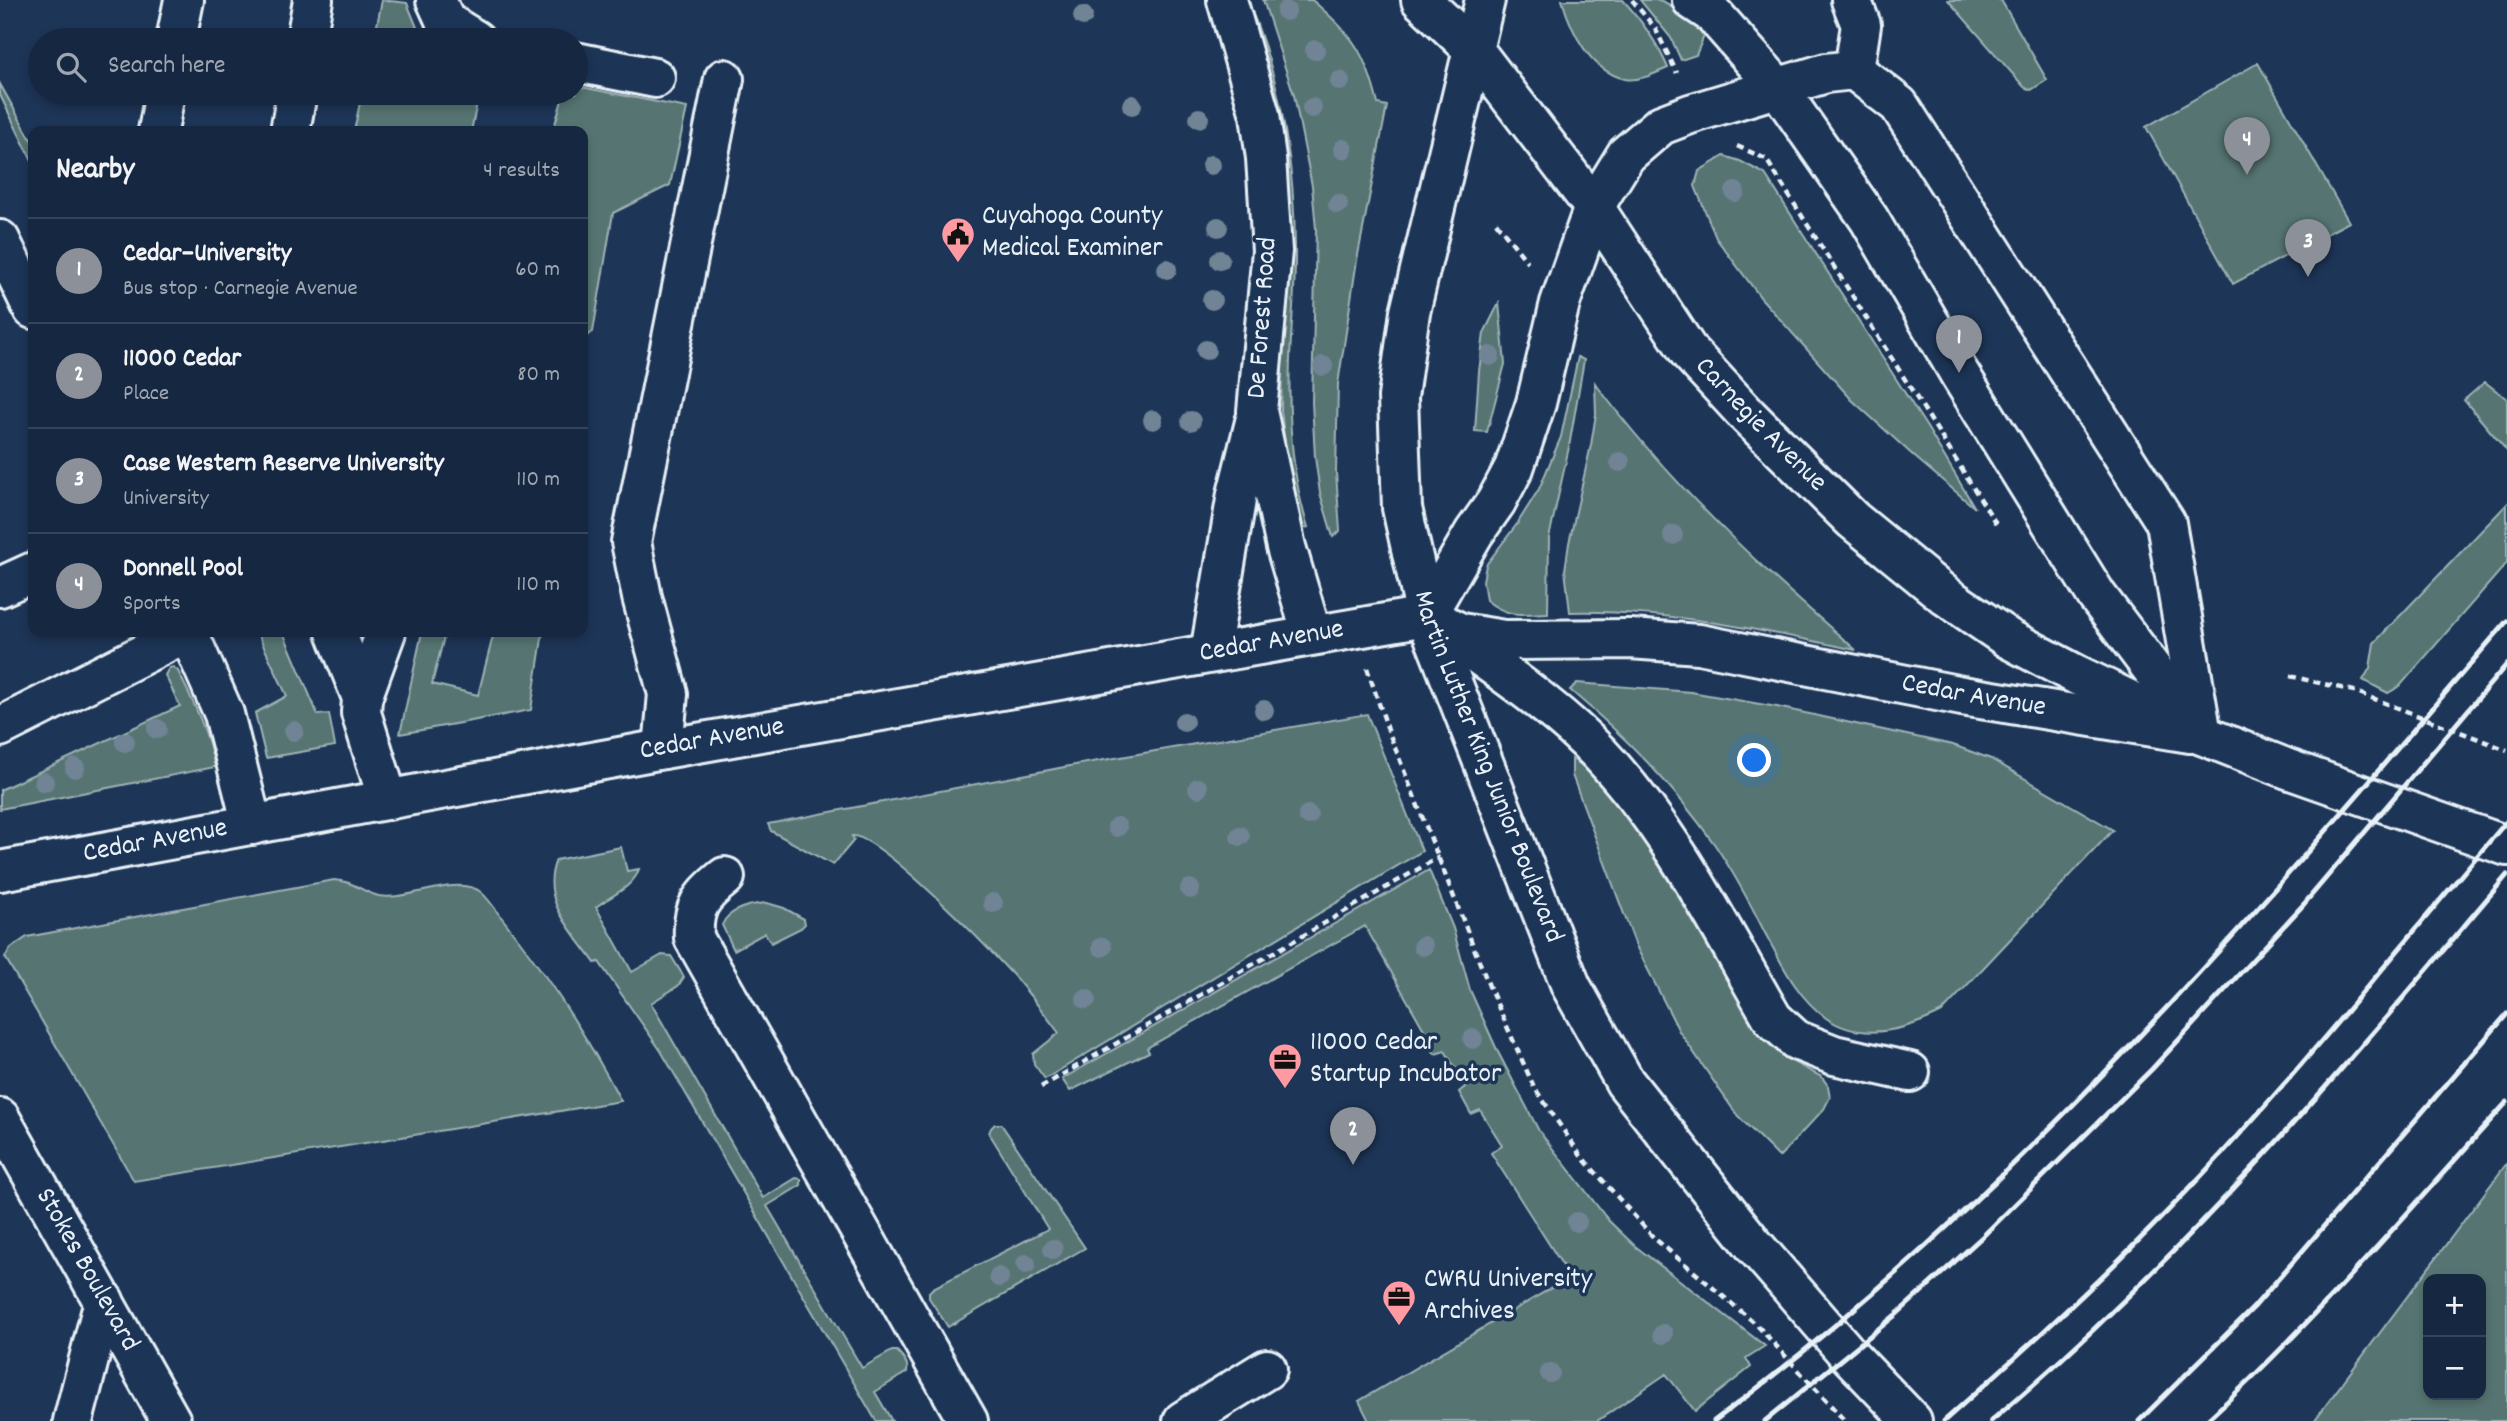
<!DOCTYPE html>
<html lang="en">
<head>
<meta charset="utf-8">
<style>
	:root { --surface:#162841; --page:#23344c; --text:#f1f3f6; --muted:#9ea6b1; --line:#35445a; --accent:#8c9099 }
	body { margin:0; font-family:Dekko,sans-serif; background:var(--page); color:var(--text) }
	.controls { position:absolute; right:21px; bottom:21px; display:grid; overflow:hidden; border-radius:14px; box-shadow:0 4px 10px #0003 }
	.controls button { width:63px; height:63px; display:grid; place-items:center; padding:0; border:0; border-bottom:2px solid var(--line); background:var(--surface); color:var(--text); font:35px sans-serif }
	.you { position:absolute; left:1755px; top:761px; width:24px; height:24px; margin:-18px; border:5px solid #fff; border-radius:50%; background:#1a73e8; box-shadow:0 0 0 10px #1a73e833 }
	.badge { display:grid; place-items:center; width:46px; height:46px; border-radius:50%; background:var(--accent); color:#fff; font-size:23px; font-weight:700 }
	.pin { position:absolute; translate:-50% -58px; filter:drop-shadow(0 2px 4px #0008) }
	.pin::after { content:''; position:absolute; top:37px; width:24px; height:21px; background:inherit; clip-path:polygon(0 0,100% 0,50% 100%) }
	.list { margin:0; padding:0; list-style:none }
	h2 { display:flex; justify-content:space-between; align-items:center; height:91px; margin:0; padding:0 28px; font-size:30px }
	h2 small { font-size:23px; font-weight:400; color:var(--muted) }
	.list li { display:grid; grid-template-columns:46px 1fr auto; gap:21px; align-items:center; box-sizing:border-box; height:105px; padding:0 28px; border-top:2px solid var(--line) }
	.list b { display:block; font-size:26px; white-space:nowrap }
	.list p { margin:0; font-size:23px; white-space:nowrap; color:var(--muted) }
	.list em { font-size:23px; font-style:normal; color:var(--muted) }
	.icon { flex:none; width:38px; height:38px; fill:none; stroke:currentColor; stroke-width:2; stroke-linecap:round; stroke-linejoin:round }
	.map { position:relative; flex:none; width:2507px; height:1421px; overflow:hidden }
	.search { position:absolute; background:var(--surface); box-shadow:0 4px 10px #0003; left:28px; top:28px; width:560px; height:77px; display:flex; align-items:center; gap:18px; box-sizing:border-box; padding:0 24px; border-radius:38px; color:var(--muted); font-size:26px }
	.panel { position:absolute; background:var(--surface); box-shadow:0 4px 10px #0003; left:28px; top:126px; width:560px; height:511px; border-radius:14px }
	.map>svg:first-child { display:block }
</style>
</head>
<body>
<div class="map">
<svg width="2507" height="1421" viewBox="0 0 2507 1421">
	<rect width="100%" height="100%" fill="#1d3557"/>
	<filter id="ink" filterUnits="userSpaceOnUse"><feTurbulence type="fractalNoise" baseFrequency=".0143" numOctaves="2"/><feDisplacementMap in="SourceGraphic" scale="14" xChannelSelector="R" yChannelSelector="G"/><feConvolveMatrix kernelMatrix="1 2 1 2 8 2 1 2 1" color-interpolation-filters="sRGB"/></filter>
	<g filter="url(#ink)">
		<path fill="#567472" stroke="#9fb2b5" stroke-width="2" fill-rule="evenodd" d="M382 0 407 3 418 30 427 40H374Z
			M1243 0H1247C1282 79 1296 173 1295 259 1295 293 1291 326 1290 360 1288 415 1291 474 1308 527L1295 531 1281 410 1283 321Z
			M1263 0H1312C1353 35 1365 51 1378 104L1387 106 1357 260 1338 384 1336 472 1340 531 1333 537 1320 493 1315 457 1312 402 1316 229 1312 186 1294 95Z
			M1562 0H1623C1642 21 1657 42 1668 68 1656 73 1638 82 1625 79 1590 71 1571 31 1562 0Z
			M1640 0C1646 0 1653 0 1658 0 1671 2 1697 25 1704 36L1696 55 1681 60 1671 38Z
			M1948 0H2001L2047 80 2031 90 2024 87Z
			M2258 63 2349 222 2233 284 2146 127Z
			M0 84 33 143V163L0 95Z
			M576 86 687 108 670 185 613 213 593 332 583 338V131H553L564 93H576Z
			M362 93H473L476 108 471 131H354Z
			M1724 156 1740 161 1765 174 1928 429 1975 508 1916 458 1852 400 1761 298 1716 238 1695 186 1699 171Z
			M1499 303 1505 364 1487 432 1475 431 1479 371 1484 333Z
			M1578 357 1584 360 1569 447 1549 538 1548 613C1521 614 1508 618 1486 600L1483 581 1486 565 1517 524 1539 489 1561 437Z
			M2485 382 2507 399V451L2464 400Z
			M1595 383C1669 483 1762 569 1856 650 1761 630 1668 610 1570 612L1565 570 1569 543 1591 445 1596 414Z
			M2507 504V563L2400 686 2388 693 2363 680 2370 668 2374 643Z
			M257 632H283L318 715 329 714 335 746 266 758 255 713 287 696Z
			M422 632H433V634L444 637 432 684 478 695 494 632H543L531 710 400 734Z
			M173 667 178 671C194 703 208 732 215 767L0 809V790L180 706 165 675 169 668Z
			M1577 683 1691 692 1777 707 1953 745 1991 759 2113 830 1942 1012C1906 1030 1862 1043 1826 1018 1796 996 1782 964 1765 933 1750 903 1734 873 1715 845 1672 784 1628 739 1570 690Z
			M1367 714 1422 851 1045 1079 1034 1064 1033 1054 1059 1033C1044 1013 1029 993 1012 974 990 950 879 834 852 836L854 840 833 865 771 831 768 824 1075 765Z
			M1572 759 1586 768 1652 845 1725 963 1744 1009 1763 1037 1785 1058 1822 1077 1828 1086 1830 1097 1824 1109 1779 1157 1737 1115 1679 1031 1636 946 1572 775Z
			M621 847 627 871 639 869C634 887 610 896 596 907L632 972 662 955 671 956 684 977 678 986 651 1003 763 1198 796 1178 801 1179V1185L767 1206 862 1368 892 1351H897C903 1357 909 1363 907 1372L875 1392 892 1421H876L661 1051 599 962 595 963C573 931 539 901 556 860Z
			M1429 870 1453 928 1470 990 1498 1052 1539 1131 1609 1221 1635 1246 1765 1346 1746 1358 1751 1367 1695 1411 1666 1374 1597 1421H1369L1359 1401 1570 1277 1491 1153 1502 1145 1480 1110 1471 1114 1459 1092 1466 1086 1445 1051 1435 1054 1424 1038 1427 1035 1365 926 1147 1048 1149 1052 1070 1091 1062 1079Z
			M334 880C354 881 362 892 379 896 409 901 451 876 478 890 487 895 495 910 502 918 547 975 587 1036 621 1101L134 1181 5 957 11 948 27 937Z
			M767 903 784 908 804 919 805 924 801 928 771 943 765 933 734 950 722 925C728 909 752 904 767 903Z
			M995 1124H1001L1085 1248 948 1327 929 1298V1292L933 1288 1048 1229 989 1133 991 1128Z
			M2507 1162V1421H2314L2507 1163ZM2428 1279H2481V1395H2428Z"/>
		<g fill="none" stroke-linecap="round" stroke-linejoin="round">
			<g stroke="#e8f1f8" stroke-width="44">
				<g id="minor">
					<path d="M436 0 446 22 475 40"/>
					<path d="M1227 0 1260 115 1266 158 1272 251 1257 411 1286 547 1312 635"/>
					<path d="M1692 0 1713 14 1778 88 1869 219 1959 373 2097 596 2199 731"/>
					<path d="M1851 0 1861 25 1854 70"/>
					<path d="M176 40 184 0"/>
					<path d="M306 40 313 0"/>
					<path d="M576 62 655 78"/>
					<path d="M158 131 165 93"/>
					<path d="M290 131 297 93"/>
					<path d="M0 240 33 309"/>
					<path d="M0 587 33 572"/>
					<path d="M1426 616 1474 533 1496 502 1514 468 1536 403 1560 303 1594 207 1626 155 1661 125 1690 114 1826 73 1854 70 1899 105 2166 523 2202 735"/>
					<path d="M188 632 224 714 252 825"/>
					<path d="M336 632 362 698 361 713 388 800"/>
					<path d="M1450 634C1501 672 1555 707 1599 753 1672 830 1720 928 1773 1019L1796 1040 1834 1055 1910 1072"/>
					<path d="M1210 653 1237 494 1255 422"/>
					<path d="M362 698 386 632"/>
					<path d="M0 727 187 632"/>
					<path d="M663 749 668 694 642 597 631 542 724 79"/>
					<path id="s1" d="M0 871 663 749 1426 616 1461 633 1504 640 1630 639 1699 644 1962 696 2190 733"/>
					<path d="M725 877C701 896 692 907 694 938L968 1421"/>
					<path d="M73 1421 104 1301"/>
					<path d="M1183 1421 1267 1369"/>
				</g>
			</g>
			<g stroke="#e8f1f8" stroke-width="44">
				<g id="major">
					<path id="s2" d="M1421 0 1474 50 1594 207 1689 352 1748 416 1853 520 1946 596 2009 639 2077 675 2202 735 2288 769 2507 846"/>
					<path id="s3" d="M1485 0 1410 312 1398 397 1402 508 1426 616 1571 986 1625 1082 1753 1244 1849 1355 1912 1421"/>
					<path id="s4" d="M0 1118 171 1421"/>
				</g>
			</g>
			<path stroke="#e8f1f8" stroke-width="4.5" stroke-dasharray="7 5" stroke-linecap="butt" d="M1632 0 1655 28 1677 73
				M1737 146 1766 159 1995 522 2001 523
				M1496 222 1528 263
				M1367 668 1388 730 1489 986 1534 1087 1581 1156 1654 1238 1756 1324 1845 1421
				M2290 676 2354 691 2507 750
				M1041 1087 1439 857"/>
			<use href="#minor" stroke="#1d3557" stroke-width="38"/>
			<use href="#major" stroke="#1d3557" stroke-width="38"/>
			<path stroke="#e8f1f8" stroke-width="5" d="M1714 1421C2016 1197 2263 906 2507 621
				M1765 1421 1898 1313 1983 1236 2152 1069 2304 904 2507 664
				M1944 1421C2007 1365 2071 1308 2131 1248 2266 1115 2384 965 2507 821
				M1991 1421C2183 1260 2346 1066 2507 875
				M2139 1421 2254 1307 2507 1014
				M2206 1421C2314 1323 2409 1210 2507 1102"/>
		</g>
		<g fill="#718496">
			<circle cx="1286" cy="11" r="10"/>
			<circle cx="1083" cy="16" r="10"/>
			<circle cx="1315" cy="50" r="10"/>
			<circle cx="1340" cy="81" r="10"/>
			<circle cx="1132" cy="105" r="10"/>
			<circle cx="1312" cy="108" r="10"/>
			<circle cx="1199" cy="118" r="10"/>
			<circle cx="1343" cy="149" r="10"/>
			<circle cx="1211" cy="165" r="10"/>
			<circle cx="1735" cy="192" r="10"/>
			<circle cx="1338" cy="204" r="10"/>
			<circle cx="1218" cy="227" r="10"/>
			<circle cx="1220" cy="260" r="10"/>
			<circle cx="1167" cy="269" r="10"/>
			<circle cx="1212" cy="300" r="10"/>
			<circle cx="1206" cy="350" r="10"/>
			<circle cx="1490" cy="356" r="10"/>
			<circle cx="1323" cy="366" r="10"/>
			<circle cx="1153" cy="420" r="10"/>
			<circle cx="1191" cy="421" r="10"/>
			<circle cx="1620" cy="462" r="10"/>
			<circle cx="1673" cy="535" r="10"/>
			<circle cx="1264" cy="710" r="10"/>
			<circle cx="1184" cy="722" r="10"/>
			<circle cx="157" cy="729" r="10"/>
			<circle cx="294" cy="731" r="10"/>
			<circle cx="125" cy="742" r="10"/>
			<circle cx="75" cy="768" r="10"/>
			<circle cx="44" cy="782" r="10"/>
			<circle cx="1198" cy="788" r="10"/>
			<circle cx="1308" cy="815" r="10"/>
			<circle cx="1117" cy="827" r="10"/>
			<circle cx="1240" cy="836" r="10"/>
			<circle cx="1190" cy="889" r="10"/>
			<circle cx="993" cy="903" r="10"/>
			<circle cx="1423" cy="946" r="10"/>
			<circle cx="1102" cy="947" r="10"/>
			<circle cx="1086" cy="999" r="10"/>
			<circle cx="1473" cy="1039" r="10"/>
			<circle cx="1577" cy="1222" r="10"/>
			<circle cx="1053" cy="1249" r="10"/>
			<circle cx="1026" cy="1264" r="10"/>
			<circle cx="999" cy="1277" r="10"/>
			<circle cx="1663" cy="1334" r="10"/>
			<circle cx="1550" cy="1373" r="10"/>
		</g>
	</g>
	<defs>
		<g id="civic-pin" transform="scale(1.75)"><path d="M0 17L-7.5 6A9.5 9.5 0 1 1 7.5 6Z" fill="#ff9aa2" stroke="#1d3557"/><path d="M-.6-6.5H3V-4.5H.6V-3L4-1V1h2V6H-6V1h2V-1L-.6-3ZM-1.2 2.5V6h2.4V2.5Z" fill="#111"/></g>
		<g id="office-pin" transform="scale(1.75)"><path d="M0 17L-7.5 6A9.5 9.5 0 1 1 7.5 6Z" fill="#ff9aa2" stroke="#1d3557"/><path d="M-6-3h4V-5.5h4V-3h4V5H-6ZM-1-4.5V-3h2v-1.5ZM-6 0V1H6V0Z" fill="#111"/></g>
	</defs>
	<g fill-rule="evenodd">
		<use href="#civic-pin" x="958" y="234"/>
		<use href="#office-pin" x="1285" y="1060"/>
		<use href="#office-pin" x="1399" y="1297"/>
	</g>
	<g text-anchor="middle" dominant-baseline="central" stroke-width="7" stroke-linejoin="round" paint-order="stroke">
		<g font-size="28" fill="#e8f1f8" stroke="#1d3557" text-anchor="start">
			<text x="982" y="218">Cuyahoga County<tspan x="982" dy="32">Medical Examiner</tspan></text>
			<text x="1310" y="1044">11000 Cedar<tspan x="1310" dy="32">Startup Incubator</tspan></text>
			<text x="1424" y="1281">CWRU University<tspan x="1424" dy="32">Archives</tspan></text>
		</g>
		<g font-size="28" fill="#e8f1f8" stroke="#1d3557">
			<text transform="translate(1264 318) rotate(-86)">De Forest Road</text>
			<text stroke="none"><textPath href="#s2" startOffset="546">Carnegie Avenue</textPath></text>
			<text stroke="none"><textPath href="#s1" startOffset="1292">Cedar Avenue</textPath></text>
			<text stroke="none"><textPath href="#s1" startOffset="2006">Cedar Avenue</textPath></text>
			<text stroke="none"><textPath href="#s1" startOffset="724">Cedar Avenue</textPath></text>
			<text stroke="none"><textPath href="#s3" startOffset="791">Martin Luther King Junior Boulevard</textPath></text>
			<text stroke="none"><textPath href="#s1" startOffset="158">Cedar Avenue</textPath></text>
			<text stroke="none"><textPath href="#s4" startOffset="175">Stokes Boulevard</textPath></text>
		</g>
	</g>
</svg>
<div class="controls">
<button>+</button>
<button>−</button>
</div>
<div class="you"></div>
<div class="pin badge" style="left:1959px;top:373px">1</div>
<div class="pin badge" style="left:1353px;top:1165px">2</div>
<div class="pin badge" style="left:2308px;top:277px">3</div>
<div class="pin badge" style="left:2247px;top:175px">4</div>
<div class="search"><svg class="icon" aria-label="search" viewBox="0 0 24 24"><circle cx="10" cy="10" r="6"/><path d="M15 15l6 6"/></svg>Search here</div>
<section class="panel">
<h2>Nearby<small>4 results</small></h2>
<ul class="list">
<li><span class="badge">1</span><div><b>Cedar–University</b><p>Bus stop · Carnegie Avenue</p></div><em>60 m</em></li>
<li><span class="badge">2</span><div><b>11000 Cedar</b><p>Place</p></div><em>80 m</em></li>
<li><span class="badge">3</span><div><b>Case Western Reserve University</b><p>University</p></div><em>110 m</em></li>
<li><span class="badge">4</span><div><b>Donnell Pool</b><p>Sports</p></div><em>110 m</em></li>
</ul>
</section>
</div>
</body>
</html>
